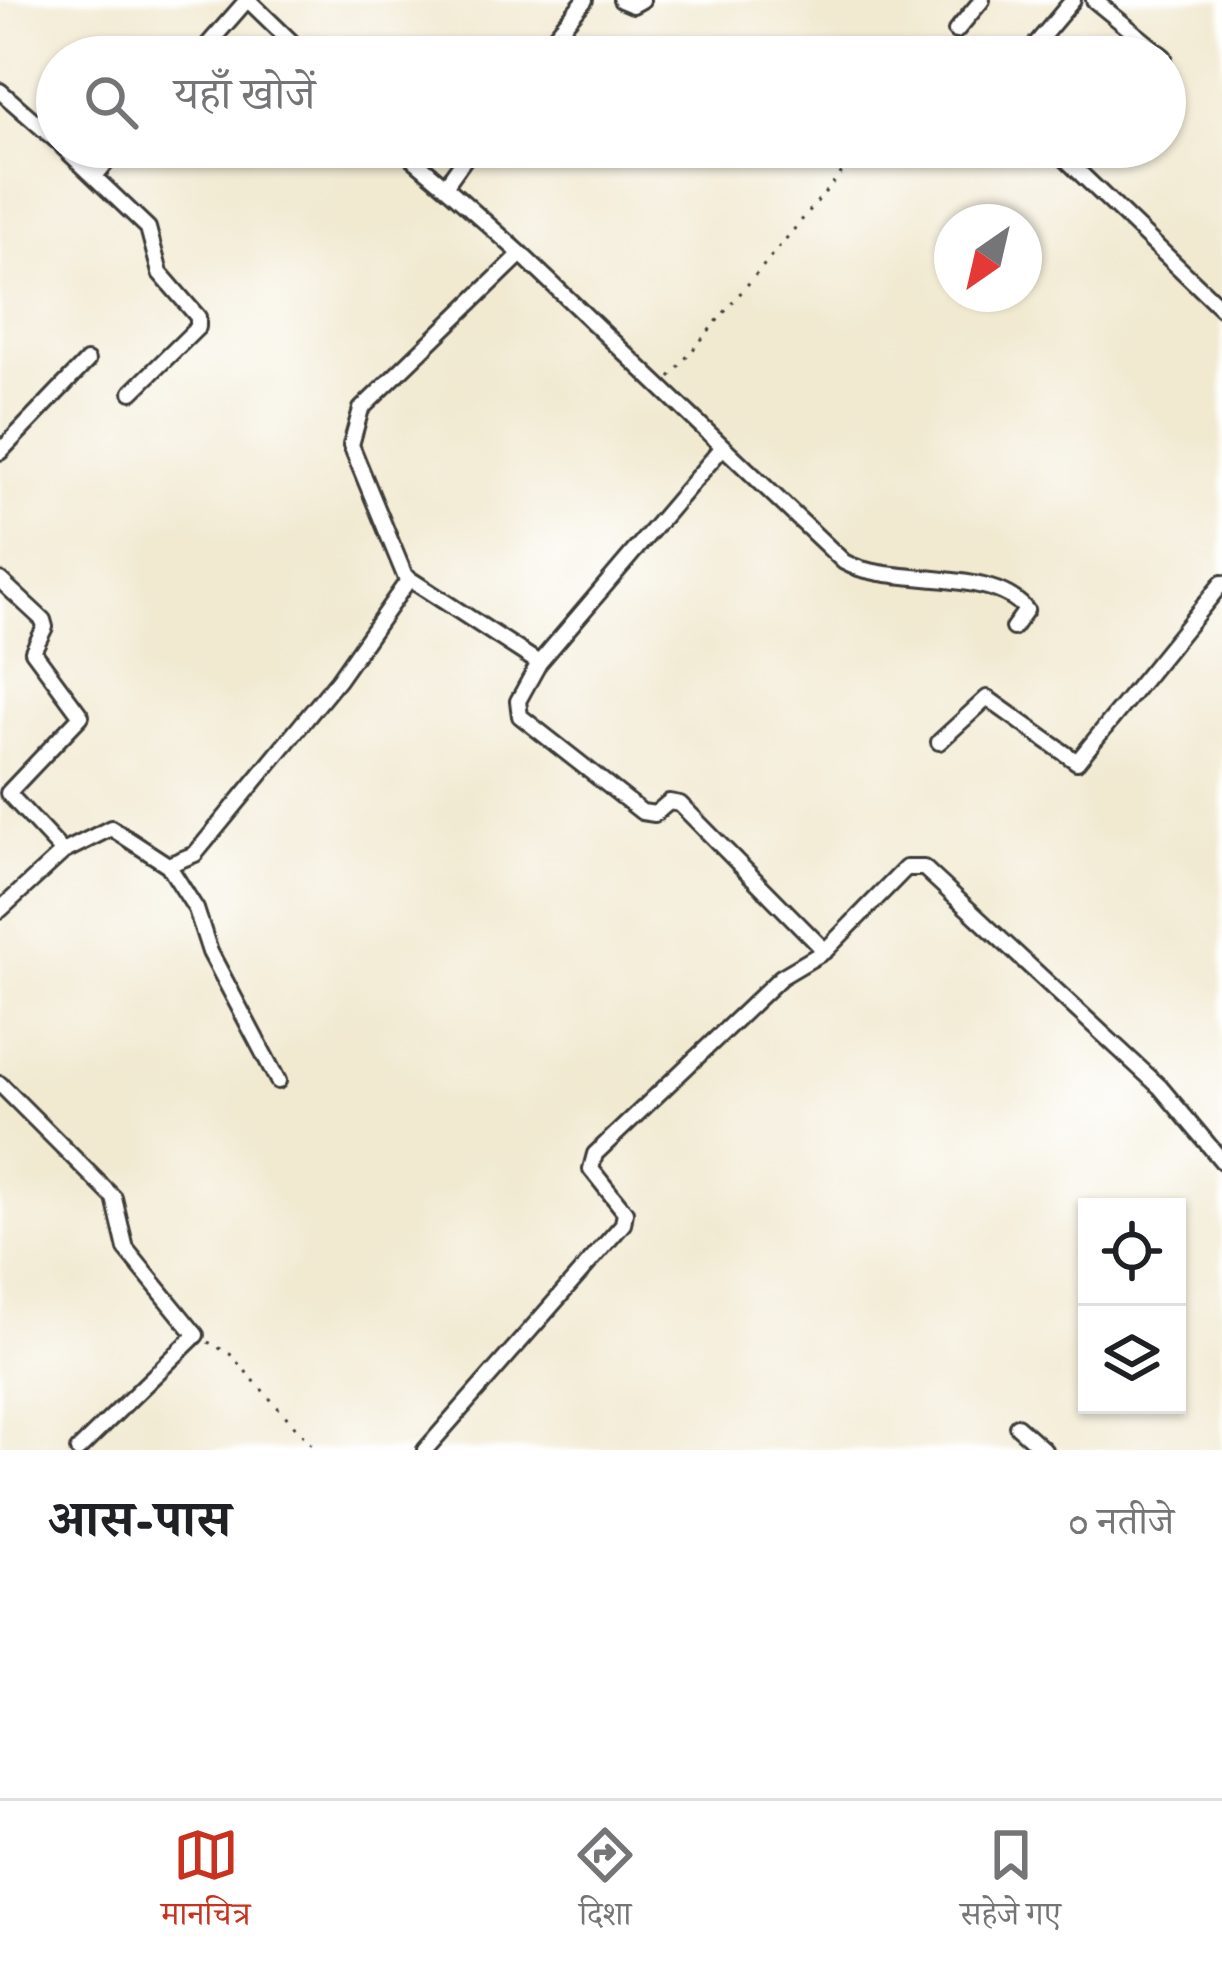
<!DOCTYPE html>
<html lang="hi">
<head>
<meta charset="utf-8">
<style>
	:root { --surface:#fff; --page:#f2f2f2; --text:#202124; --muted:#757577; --line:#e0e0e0; --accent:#c8321e }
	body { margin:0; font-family:"IM FELL DW Pica","Noto Serif Devanagari",serif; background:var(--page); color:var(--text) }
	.controls { position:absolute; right:36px; bottom:36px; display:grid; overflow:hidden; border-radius:0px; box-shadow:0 3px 9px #0004 }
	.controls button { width:108px; height:108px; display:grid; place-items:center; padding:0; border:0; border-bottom:3px solid var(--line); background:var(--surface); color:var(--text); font:60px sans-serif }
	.compass { position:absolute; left:934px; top:204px; width:108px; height:108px; border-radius:50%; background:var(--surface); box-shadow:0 3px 9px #0004; rotate:214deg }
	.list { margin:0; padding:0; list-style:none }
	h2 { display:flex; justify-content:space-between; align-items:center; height:156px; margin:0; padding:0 48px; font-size:51px }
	h2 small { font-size:39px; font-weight:400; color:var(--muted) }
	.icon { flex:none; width:66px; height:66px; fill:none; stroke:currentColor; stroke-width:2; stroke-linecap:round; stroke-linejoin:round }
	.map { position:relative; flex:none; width:1222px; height:1450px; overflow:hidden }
	.search { position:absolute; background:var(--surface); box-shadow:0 3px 9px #0004; left:36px; right:36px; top:36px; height:132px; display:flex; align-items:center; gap:30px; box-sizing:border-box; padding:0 42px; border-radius:66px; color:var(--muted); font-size:45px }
	.sheet { height:348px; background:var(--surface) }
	nav { display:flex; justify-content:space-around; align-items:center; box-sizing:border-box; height:168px; border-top:3px solid var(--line); background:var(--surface); font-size:33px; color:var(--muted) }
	nav a { display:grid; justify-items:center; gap:6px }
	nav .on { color:var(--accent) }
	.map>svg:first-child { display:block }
</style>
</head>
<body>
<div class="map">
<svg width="1222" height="1450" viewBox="0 0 1222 1450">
	<rect width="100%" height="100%" fill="#fff"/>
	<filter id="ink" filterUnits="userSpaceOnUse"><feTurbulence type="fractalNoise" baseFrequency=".00833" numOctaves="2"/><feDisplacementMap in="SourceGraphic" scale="24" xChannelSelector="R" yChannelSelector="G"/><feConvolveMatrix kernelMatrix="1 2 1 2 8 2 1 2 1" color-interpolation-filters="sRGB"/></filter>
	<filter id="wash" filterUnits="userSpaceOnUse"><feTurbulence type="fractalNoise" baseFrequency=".004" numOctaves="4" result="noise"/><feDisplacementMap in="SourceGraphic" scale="48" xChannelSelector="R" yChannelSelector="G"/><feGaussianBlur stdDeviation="2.7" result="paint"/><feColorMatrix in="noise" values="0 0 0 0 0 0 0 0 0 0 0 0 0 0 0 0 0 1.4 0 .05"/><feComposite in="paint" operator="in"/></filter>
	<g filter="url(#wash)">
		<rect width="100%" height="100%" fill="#f1e9d0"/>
	</g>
	<g filter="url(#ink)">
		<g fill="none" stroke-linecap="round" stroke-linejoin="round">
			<g stroke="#3c3b37" stroke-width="20">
				<path id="minor" d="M248 0 307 57
					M621 0 633 5 642 0
					M1094 0 1164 57
					M956 31 982 0
					M197 57 247 0
					M537 57 585 0
					M1025 57 1073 0
					M0 91 57 141
					M63 147 148 228 160 273 198 317V327L132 392
					M399 147 445 186
					M473 147 445 186 521 254 361 409 351 445 405 576 539 663 518 701 520 716 642 812 655 814 669 802 680 804 825 951 906 868H924L1160 1087 1222 1161
					M1053 147 1222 309
					M95 176 119 147
					M521 254 844 562C889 587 994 567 1026 610L1013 628
					M0 452 87 361
					M0 580 43 620 45 627 33 651 81 716 8 793 63 852 0 910
					M539 663 722 448
					M939 742 987 698 1077 762 1222 583
					M63 852 111 828 168 865 195 854 338 680 409 579
					M168 865 196 909 210 952 278 1081
					M0 1084 114 1198 126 1249 196 1335 78 1450
					M1017 1426 1044 1450
					M425 1450 623 1224 625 1212 591 1169 595 1154 781 977 825 951"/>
			</g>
			<path stroke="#3c3b37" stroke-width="3" stroke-dasharray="3 9" stroke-linecap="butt" d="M935 57 949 40
				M670 377 863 147
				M208 1342 230 1354 316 1450"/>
			<use href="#minor" stroke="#fff" stroke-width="14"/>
		</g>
	</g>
</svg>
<div class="controls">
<button><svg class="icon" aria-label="locate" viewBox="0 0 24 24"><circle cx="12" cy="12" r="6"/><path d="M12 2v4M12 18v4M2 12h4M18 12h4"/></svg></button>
<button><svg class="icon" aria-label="layers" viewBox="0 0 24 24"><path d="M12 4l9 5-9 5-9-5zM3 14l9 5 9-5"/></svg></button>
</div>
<svg class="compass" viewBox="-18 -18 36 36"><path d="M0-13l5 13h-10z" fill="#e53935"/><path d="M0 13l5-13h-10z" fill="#757577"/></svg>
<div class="search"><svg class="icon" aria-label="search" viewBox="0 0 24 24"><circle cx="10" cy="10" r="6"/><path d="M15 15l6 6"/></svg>यहाँ खोजें</div>
</div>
<section class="sheet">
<h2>आस-पास<small>0 नतीजे</small></h2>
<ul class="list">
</ul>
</section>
<nav>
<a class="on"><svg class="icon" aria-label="map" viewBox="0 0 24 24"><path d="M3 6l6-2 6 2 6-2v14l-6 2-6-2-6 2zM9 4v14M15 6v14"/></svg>मानचित्र</a>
<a><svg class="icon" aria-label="directions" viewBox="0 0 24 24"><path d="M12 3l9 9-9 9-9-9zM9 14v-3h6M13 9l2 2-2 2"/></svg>दिशा</a>
<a><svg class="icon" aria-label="saved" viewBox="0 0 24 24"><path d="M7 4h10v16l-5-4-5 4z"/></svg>सहेजे गए</a>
</nav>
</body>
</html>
